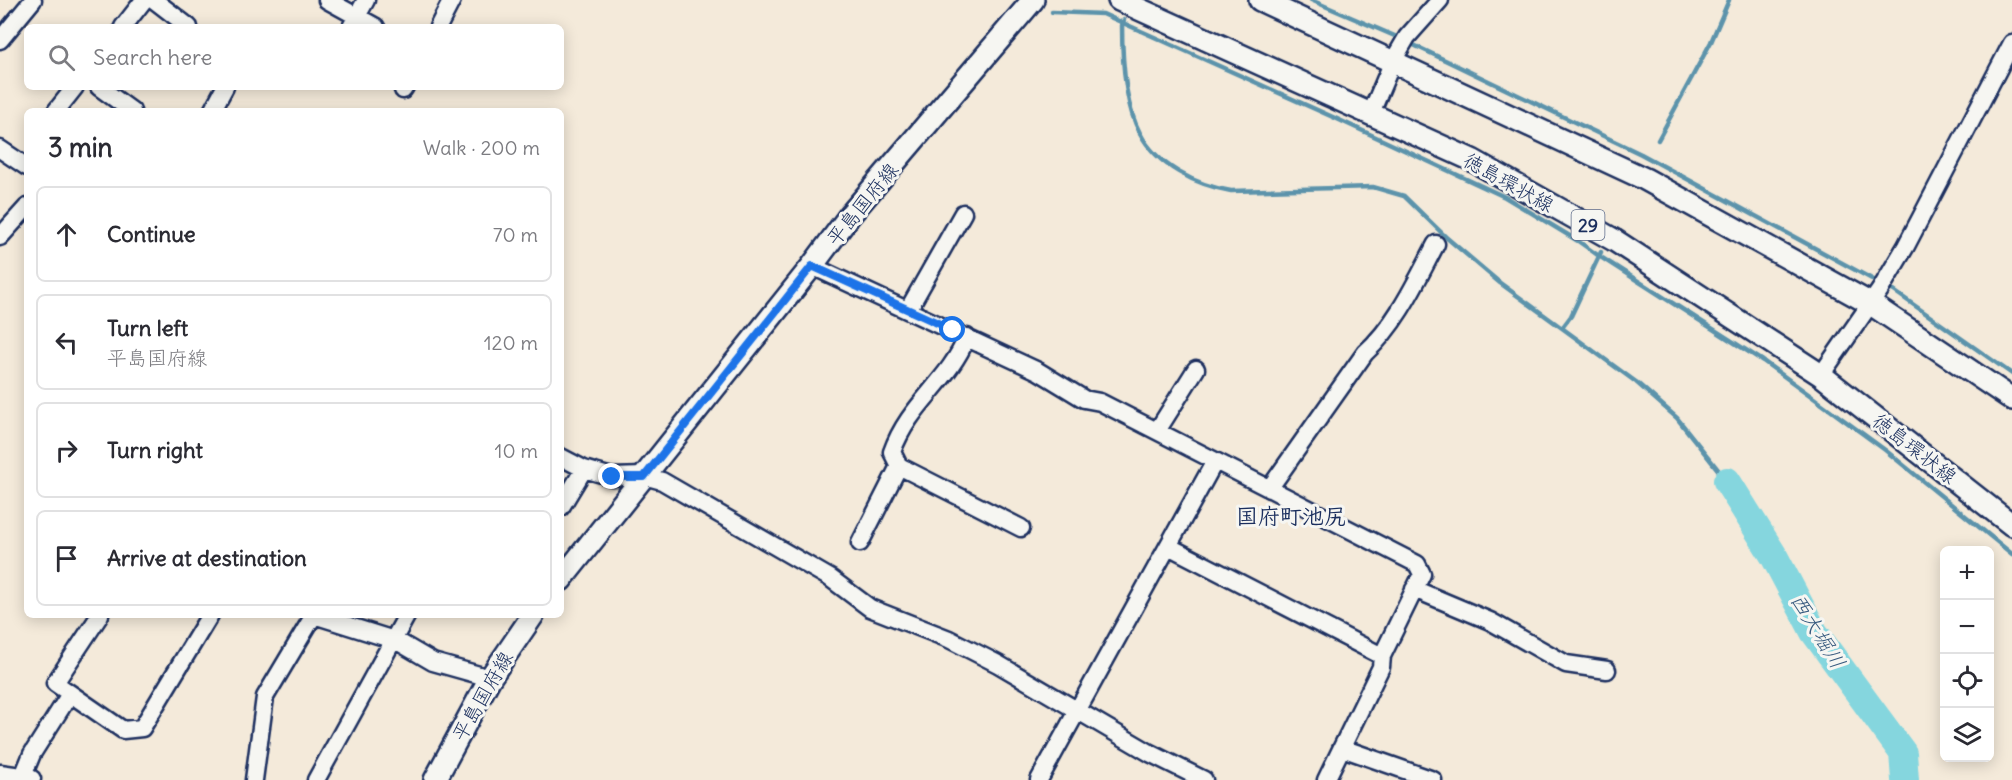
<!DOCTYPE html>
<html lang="en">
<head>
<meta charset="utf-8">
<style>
	:root { --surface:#fff; --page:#f2f2f3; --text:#2b2b33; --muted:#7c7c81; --line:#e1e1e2 }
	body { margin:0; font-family:Delius,"Klee One",sans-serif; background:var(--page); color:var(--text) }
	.controls { position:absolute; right:18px; bottom:18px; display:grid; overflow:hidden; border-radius:9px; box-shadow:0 3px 15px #0003 }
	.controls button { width:54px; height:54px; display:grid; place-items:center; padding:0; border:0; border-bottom:2px solid var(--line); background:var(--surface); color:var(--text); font:30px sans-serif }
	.stop { position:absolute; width:18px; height:18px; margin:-14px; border:4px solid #1a73e8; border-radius:50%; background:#fff }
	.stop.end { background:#1a73e8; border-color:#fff; box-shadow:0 2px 6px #0008 }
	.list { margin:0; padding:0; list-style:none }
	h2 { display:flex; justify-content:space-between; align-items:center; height:78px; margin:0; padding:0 24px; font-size:26px }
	h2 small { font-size:20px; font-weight:400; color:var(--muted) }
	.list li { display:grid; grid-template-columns:39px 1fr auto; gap:18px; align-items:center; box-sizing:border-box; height:96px; margin:0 12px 12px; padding:0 12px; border:2px solid var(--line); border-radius:9px }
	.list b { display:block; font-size:22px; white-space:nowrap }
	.list p { margin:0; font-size:20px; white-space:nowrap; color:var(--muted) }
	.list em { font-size:20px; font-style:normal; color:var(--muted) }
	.icon { flex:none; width:33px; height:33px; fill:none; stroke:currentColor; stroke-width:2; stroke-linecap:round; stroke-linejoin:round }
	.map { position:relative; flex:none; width:2012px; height:780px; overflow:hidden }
	.search { position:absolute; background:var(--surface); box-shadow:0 3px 15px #0003; left:24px; top:24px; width:540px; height:66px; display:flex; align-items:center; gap:15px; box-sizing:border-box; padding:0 21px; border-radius:9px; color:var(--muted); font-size:22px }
	.panel { position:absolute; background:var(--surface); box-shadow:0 3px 15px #0003; left:24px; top:108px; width:540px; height:510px; border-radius:9px }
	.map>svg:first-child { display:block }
</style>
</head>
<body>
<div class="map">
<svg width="2012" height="780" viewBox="0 0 2012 780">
	<rect width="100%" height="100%" fill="#f4eada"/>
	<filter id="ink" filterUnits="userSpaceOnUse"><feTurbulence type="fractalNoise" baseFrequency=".0167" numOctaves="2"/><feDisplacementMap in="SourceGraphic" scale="12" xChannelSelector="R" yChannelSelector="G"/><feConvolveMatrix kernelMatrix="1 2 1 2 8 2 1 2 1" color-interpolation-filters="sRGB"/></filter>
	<g filter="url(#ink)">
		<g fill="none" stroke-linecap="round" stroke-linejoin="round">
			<path stroke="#5b93ab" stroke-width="4.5" d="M1311 0 1397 37 1641 154 1894 291 2012 374
				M1052 12 1103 14 1335 118 1505 197 1578 241 1599 256 1763 361 1885 450 2012 554
				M1124 20 1122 24C1122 56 1124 104 1140 133 1157 166 1196 185 1231 191L1373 187 1404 196 1447 238 1500 283 1562 328
				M1658 140 1711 42 1729 0
				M1601 252 1571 316 1562 328 1636 382 1677 418 1727 481"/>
			<path stroke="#85d6de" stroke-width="28" d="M1727 481 1774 556 1814 632 1903 753 1905 780"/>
			<g stroke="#1b2f5e" stroke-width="21">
				<path id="minor" d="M154 0 189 27
					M327 0 376 27
					M123 27 144 0
					M351 27 366 0
					M438 27 452 0
					M0 40 33 0
					M99 87 132 111
					M403 90 405 87
					M56 111 75 87
					M212 111 225 87
					M1371 113 1393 61 1407 37 1440 0
					M0 149 27 167
					M0 237 27 207
					M812 266 1038 371 1084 399 1100 402 1417 564 1422 574 1382 656 1381 667 1326 780
					M908 310 963 213
					M967 337C948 383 909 404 892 452L899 466 1021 528
					M1821 375 1880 290 1906 246 2012 43
					M1157 431 1196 369
					M561 457 584 469 612 477 644 476 662 481 830 578 870 608 949 639 998 664 1150 753 1204 780
					M1269 489 1365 353C1397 324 1416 282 1436 244
					M561 507 584 469
					M860 543 899 466
					M1168 546 1382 656
					M1414 589 1490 621 1566 664 1607 670
					M100 615 55 683 123 730 142 728 210 615
					M1342 748 1433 780
					M0 773 28 777 32 779
					M23 776 32 754 70 694
					M254 780 265 697 314 615 397 641 433 662 490 678
					M316 780 407 615
					M1039 780 1215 461"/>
			</g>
			<g stroke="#1b2f5e" stroke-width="26">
				<path id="major" d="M1119 0 1472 160 1614 240 1821 375 2012 525
					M1260 0 1645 179 1871 304 2012 399
					M561 580 812 266 850 215 1033 0
					M435 780 490 678 533 615"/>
			</g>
			<use href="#minor" stroke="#f6f6f2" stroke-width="16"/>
			<use href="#major" stroke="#f6f6f2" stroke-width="21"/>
		</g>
	</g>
	<g fill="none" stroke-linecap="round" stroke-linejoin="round" filter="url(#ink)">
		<path stroke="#1a73e8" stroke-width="8" d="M612 477H644L812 266 953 330"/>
	</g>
	<g text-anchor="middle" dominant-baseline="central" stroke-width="6" stroke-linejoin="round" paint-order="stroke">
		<rect fill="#f6f6f2" stroke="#5d6b8a" stroke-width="1.5" x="1571.5" y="210" width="33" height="30" rx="4.5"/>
		<g font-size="18" font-weight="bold" fill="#1b2f5e">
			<text x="1588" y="225">29</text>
		</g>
		<g font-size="20" fill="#1b2f5e" stroke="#f6f6f2">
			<text transform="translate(1509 182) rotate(29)">徳島環状線</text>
			<text transform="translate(862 204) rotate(-51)">平島国府線</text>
			<text transform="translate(1915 448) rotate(38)">徳島環状線</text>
			<text transform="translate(482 696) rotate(-60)">平島国府線</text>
		</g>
		<g font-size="21" font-style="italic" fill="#36597e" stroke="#f6f6f2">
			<text transform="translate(1818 631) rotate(58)">西大堀川</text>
		</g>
		<g font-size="22" font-weight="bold" fill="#1b2f5e" stroke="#f6f6f2">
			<text x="1291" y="516">国府町池尻</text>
		</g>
	</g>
</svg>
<div class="controls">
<button>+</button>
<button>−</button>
<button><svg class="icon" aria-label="locate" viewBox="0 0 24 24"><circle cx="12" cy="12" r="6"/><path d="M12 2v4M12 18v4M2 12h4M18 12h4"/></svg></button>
<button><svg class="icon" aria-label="layers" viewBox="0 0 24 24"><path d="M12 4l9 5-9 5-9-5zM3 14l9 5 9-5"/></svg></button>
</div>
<div class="stop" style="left:953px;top:330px"></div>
<div class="stop end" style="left:612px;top:477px"></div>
<div class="search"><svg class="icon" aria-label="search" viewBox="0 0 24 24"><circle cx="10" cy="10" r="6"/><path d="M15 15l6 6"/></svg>Search here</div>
<section class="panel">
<h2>3 min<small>Walk · 200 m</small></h2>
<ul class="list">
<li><svg class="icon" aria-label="ahead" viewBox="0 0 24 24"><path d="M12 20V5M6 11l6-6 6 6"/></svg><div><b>Continue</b></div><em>70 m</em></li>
<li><svg class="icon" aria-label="left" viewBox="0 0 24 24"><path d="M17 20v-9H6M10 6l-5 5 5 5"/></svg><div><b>Turn left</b><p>平島国府線</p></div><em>120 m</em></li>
<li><svg class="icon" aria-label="right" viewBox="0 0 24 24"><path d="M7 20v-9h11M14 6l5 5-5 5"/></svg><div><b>Turn right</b></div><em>10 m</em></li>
<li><svg class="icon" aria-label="arrive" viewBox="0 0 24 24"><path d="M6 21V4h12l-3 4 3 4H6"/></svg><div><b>Arrive at destination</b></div></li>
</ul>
</section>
</div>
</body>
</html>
